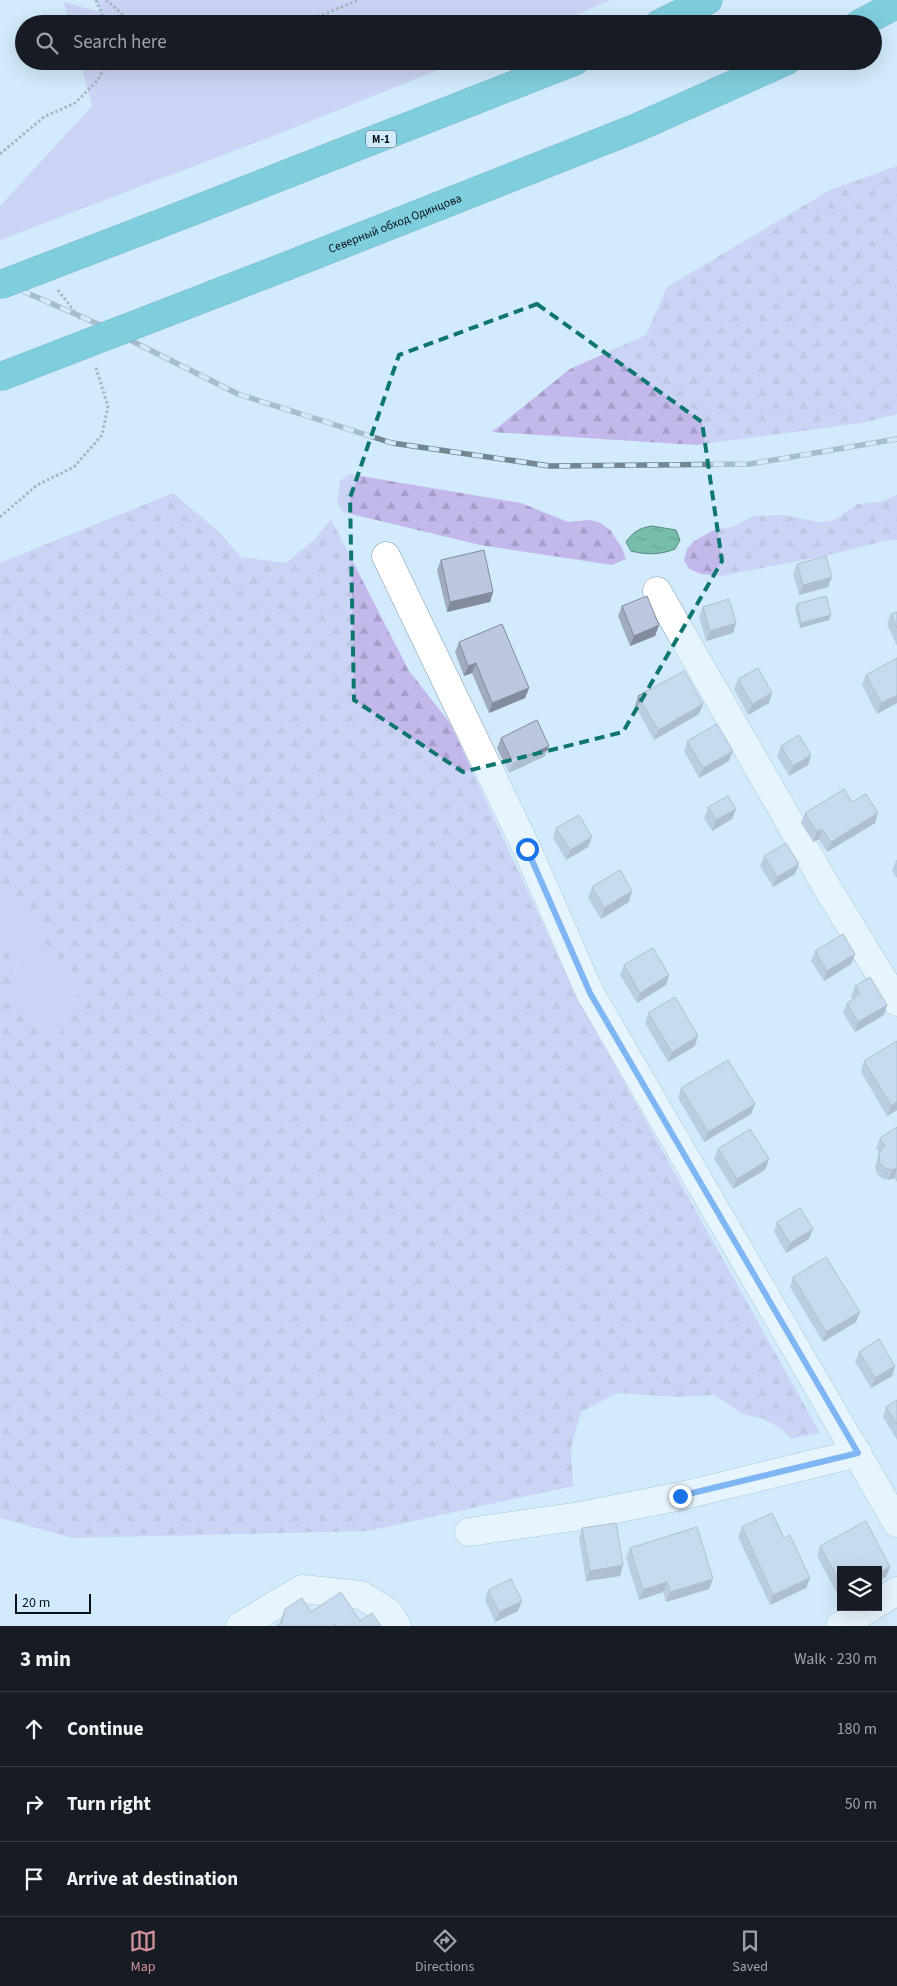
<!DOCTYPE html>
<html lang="en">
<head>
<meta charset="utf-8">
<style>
	:root { --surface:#171b24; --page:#242831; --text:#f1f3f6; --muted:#9ea1a6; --line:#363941; --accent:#d29099 }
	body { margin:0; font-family:"Source Sans 3",sans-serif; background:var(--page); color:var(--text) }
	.controls { position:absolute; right:15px; bottom:15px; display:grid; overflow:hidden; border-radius:0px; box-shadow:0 5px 20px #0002 }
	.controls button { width:45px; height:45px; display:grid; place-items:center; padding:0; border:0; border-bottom:1px solid var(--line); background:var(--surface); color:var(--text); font:25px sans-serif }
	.scale { position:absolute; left:15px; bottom:12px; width:76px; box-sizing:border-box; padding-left:5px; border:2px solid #091218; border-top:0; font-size:14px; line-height:18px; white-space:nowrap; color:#091218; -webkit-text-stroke:4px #d1ebfc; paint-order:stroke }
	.stop { position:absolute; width:15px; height:15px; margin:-11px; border:4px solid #1a73e8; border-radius:50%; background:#fff }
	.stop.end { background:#1a73e8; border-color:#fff; box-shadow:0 1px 5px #0008 }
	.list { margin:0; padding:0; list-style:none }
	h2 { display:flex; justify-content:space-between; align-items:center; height:65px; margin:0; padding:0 20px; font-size:21px }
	h2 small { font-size:16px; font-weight:400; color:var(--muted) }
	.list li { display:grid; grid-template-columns:32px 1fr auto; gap:15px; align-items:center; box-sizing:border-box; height:75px; padding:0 20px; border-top:1px solid var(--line) }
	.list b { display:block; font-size:19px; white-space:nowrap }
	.list em { font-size:16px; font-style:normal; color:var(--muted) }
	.icon { flex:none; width:28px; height:28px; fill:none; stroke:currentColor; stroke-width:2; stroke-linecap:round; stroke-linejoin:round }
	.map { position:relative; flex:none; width:897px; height:1626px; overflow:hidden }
	.search { position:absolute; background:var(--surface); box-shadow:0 5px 20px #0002; left:15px; right:15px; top:15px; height:55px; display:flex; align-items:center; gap:12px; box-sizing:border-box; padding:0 18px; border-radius:28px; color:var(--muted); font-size:19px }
	.sheet { height:290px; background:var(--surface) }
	nav { display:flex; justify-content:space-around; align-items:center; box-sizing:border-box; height:70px; border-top:1px solid var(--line); background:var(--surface); font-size:14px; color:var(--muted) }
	nav a { display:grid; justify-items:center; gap:2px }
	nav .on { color:var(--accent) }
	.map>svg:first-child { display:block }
</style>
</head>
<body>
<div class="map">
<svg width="897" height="1626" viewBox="0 0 897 1626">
	<defs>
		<pattern id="forest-firs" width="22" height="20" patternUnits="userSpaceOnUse" patternTransform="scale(1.25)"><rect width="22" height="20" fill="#c3b8eb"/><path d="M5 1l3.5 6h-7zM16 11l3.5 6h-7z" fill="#a69dc9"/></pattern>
		<pattern id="water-ripples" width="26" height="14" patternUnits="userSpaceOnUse" patternTransform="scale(1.25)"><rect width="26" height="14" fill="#76bdab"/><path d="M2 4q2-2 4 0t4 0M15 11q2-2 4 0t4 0" fill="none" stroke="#65a192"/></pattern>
	</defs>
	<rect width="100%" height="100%" fill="#d1ebfc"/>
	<path fill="#c3b8eb" d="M96 0H611L555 24H70L64 2 103 13Z
		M80 61H461L268 138 0 240V206L92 106Z
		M0 893 17 911 33 920 40 938 71 973 81 989 70 1007 68 1026 54 1037C38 1028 26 1014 10 1005L11 986 17 967 5 934H0Z"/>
	<path fill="url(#forest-firs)" d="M897 166V414L862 423 696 445 492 432 570 369 646 335 667 287 830 190Z
		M349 474 521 503 568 522 590 520 601 523 610 530 622 548 626 559 612 565 480 545 343 512 337 502 340 481Z
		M173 493 218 531 241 557 286 563 315 539 331 519 409 671 450 723 577 998 820 1433 791 1439 783 1430 764 1419 743 1414 714 1395 677 1397 617 1393 581 1412 571 1448 573 1486 368 1531 72 1538 0 1518V934H5L19 947C17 967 11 985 10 1004 26 1014 38 1028 54 1037L68 1026 70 1007 81 989 71 973 40 938 33 920 17 911 0 893V563Z
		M897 495V540L884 541 825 556 721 576 701 574 689 569 684 560 687 549 694 541 712 531 734 526 754 516 785 515 818 522 830 521 839 517 857 504 880 502Z"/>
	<path fill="url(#water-ripples)" stroke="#558a7f" d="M652 526 676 530 680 540 675 549C660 555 646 555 631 551L626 542C633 532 639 528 652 526Z"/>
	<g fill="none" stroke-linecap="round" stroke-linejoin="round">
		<g stroke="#819aaa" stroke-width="29">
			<path id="minor" d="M386 556 527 849 590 993 897 1523
				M657 591 829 891 897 1002
				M469 1532 580 1516 681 1496 858 1453
				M878 1603 897 1591
				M240 1626 302 1589 361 1595 388 1612 397 1626
				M840 1626 871 1607"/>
		</g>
		<g stroke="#157681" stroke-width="29">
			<g id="highway">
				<path d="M659 24 708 0"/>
				<path d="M859 24 897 4"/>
				<path d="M185 214 575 61"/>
				<path id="s1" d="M287 266 636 128 786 61"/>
			</g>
		</g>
		<path stroke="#697a86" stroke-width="3" stroke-dasharray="2.5 2.5" stroke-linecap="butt" d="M96 0 106 24
			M106 0 134 24
			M299 24 359 0
			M178 61 186 68 204 61
			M0 154 44 117 75 103 98 80 107 61
			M58 290 80 319
			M0 517 37 485 74 467 102 435 108 406 96 368"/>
		<use href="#minor" stroke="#fff" stroke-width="28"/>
		<use href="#highway" stroke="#1bacba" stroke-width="28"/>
		<g stroke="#748692" stroke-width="5.5">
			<path id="rail" d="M0 281 98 324 238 394 392 443 550 466 750 464 897 439"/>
		</g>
		<use href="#rail" stroke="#d1ebfc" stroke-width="4" stroke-dasharray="11" stroke-linecap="butt"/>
		<g stroke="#157681" stroke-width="29" stroke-linecap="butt">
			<path id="highway-bridge" d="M0 285 185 214
				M0 377 287 266"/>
		</g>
		<use href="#highway-bridge" stroke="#1bacba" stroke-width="28"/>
	</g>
	<path fill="#a1abc0" d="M441 560 493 592 490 602 447 612 437 570Z
		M797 564 832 577 828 587 799 595 793 574Z
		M797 604 831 615 829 620 800 628 795 609Z
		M622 606 659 625 655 636 630 646 618 616Z
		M703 607 736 623 733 633 706 641 699 617Z
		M897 612V646L887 624 891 614Z
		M459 642 529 688 525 698 489 713 472 673 464 676 455 652Z
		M866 675 897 703 877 714 862 685Z
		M738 679 772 693 769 703 748 715 734 689Z
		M638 696 703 704 699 714 654 740 635 706Z
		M501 738 545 756 509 773 497 748Z
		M687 741 729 761 699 778 684 751Z
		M781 746 811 755 808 765 789 776 777 756Z
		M852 802 878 813 875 823 827 852 819 839 813 842 801 823 805 813Z
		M708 807 736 809 732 819 712 831 704 818Z
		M556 828 588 847 566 860 553 838Z
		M764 856 795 874 773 887 760 866Z
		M896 860H897V878L892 871Z
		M592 887 629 902 601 919 588 898Z
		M815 951 855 954 851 964 824 981 811 961Z
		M624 965 669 975 666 985 637 1003 620 975Z
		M855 986 887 1005 884 1015 855 1032 843 1013 847 1003 853 999 851 997Z
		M648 1013 695 1046 668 1062 645 1023Z
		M897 1041V1110L887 1116 861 1072 864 1061Z
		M681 1088 755 1104 751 1114 704 1142 678 1098Z
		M897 1127V1182L894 1178 888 1180 882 1178 877 1174 875 1167 879 1153 876 1148 880 1138Z
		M718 1149 769 1159 765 1170 733 1189 714 1159Z
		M777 1222 809 1239 786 1253 774 1232Z
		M793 1277 856 1322 823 1342 790 1287Z
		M859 1352 892 1376 871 1388 855 1362Z
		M897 1400V1440L883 1417 886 1407Z
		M742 1527 784 1538 810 1578 806 1588 770 1605 738 1537Z
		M582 1528 620 1576 586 1581 579 1538Z
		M820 1546 890 1567 886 1577 841 1570V1601L817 1556Z
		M630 1548 709 1589 666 1602 663 1592 639 1600 626 1558Z
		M488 1590 518 1611 495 1622 485 1600Z
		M285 1609 311 1612 381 1626H276L279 1624Z"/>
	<path fill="#838b9c" d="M832 577 828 587 799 595 803 585Z
		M493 592 490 602 447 612 450 602Z
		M831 615 829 620 800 628 801 623Z
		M736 623 733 633 706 641 710 631Z
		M659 625 655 636 630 646 634 636Z
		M476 663 472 673 464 676 468 666Z
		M529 688 525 698 489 713 492 703Z
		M772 693 769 703 748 715 752 704Z
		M897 695V703L877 714 881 703Z
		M703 704 699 714 654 740 658 730Z
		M549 746 545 756 509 773 513 763Z
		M733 751 729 761 699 778 703 768Z
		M811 755 808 765 789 776 793 766Z
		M736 809 732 819 712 831 716 820Z
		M878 813 875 823 827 852 831 842Z
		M822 829 819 839 813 842 817 832Z
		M592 837 588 847 566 860 570 850Z
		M799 864 795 874 773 887 777 877Z
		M632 891 629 902 601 919 604 908Z
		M855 954 851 964 824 981 827 971Z
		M669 975 666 985 637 1003 640 993Z
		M887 1005 884 1015 855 1032 858 1022Z
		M698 1036 695 1046 668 1062 672 1052Z
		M897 1102V1110L887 1116 891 1106Z
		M755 1104 751 1114 704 1142 708 1132Z
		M769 1159 765 1170 733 1189 737 1179Z
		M897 1168 894 1178 888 1180 892 1170Z
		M813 1229 809 1239 786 1253 790 1243Z
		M860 1312 856 1322 823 1342 826 1332Z
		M895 1366 892 1376 871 1388 875 1378Z
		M623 1565 620 1576 586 1581 590 1571Z
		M890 1567 886 1577 878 1581V1573Z
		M810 1578 806 1588 770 1605 773 1595Z
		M713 1579 709 1589 666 1602 670 1592Z
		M667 1582 663 1592 639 1600 643 1590Z
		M522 1601 518 1611 495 1622 499 1612Z"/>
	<path fill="#bbc7df" stroke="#838b9c" d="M484 550 493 592 450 602 441 560Z
		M826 556 832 577 803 585 797 564Z
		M647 596 659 625 634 636 622 606Z
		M826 596 831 615 801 623 797 604Z
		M729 599 736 623 710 631 703 607Z
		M897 612V628L891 614Z
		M502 624 529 688 492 703 476 663 468 666 459 642Z
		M897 658V695L881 703 866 675Z
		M758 668 772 693 752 704 738 679Z
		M684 671 703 704 658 730 638 696Z
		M537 720 549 746 513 763 501 738Z
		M717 724 733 751 703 768 687 741Z
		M799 735 811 755 793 766 781 746Z
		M844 789 852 802 866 794 878 813 831 842 822 829 817 832 805 813Z
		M728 796 736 809 716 820 708 807Z
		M579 815 592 837 570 850 556 828Z
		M786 843 799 864 777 877 764 856Z
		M620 870 632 891 604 908 592 887Z
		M843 934 855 954 827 971 815 951Z
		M653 948 669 975 640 993 624 965Z
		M870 977 887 1005 858 1022 847 1003 860 994 855 986Z
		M675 997 698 1036 672 1052 648 1013Z
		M897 1041V1102L891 1106 864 1061Z
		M728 1060 755 1104 708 1132 681 1088Z
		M897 1127V1168L892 1170 885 1168 880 1164 879 1157 880 1151 885 1146 880 1138Z
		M750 1129 769 1159 737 1179 718 1149Z
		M800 1208 813 1229 790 1243 777 1222Z
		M826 1257 860 1312 826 1332 793 1277Z
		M879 1339 895 1366 875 1378 859 1352Z
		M897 1400V1424L886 1407Z
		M772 1513 784 1538 790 1535 810 1578 773 1595 742 1527Z
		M866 1521 890 1567 878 1573V1570H841V1584L820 1546Z
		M616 1523 623 1565 590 1571 582 1528Z
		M697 1527 713 1579 670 1592 667 1582 643 1590 630 1548Z
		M511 1579 522 1601 499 1612 488 1590Z
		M341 1592 360 1621 372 1613 381 1626H336L335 1624 332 1626H276L282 1623 285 1609 302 1598 311 1612Z"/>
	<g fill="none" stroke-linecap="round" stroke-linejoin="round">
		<path stroke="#1a73e8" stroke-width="6" d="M527 849 590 993 858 1453 680 1496"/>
	</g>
	<path d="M0 0H897V1626H0ZM537 304 702 422 722 561 623 732 463 772 354 700 350 498 399 355Z" fill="#d1ebfc" fill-opacity=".55" fill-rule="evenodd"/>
	<path fill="none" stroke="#0f766e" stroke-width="4" stroke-dasharray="10 6" stroke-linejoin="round" d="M537 304 702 422 722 561 623 732 463 772 354 700 350 498 399 355Z"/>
	<g text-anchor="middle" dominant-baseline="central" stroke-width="5" stroke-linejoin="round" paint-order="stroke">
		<rect fill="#d1ebfc" stroke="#45535c" stroke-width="1" x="366" y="130.5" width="30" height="17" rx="4"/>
		<g font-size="11" font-weight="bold" fill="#091218">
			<text x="381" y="139">М-1</text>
		</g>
		<g font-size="12" fill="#091218" stroke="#d1ebfc">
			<text stroke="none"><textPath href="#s1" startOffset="116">Северный обход Одинцова</textPath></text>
		</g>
	</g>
</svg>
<div class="controls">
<button><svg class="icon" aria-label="layers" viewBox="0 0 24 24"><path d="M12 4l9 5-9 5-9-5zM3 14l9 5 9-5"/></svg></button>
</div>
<div class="scale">20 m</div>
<div class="stop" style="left:527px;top:849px"></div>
<div class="stop end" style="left:680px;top:1496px"></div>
<div class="search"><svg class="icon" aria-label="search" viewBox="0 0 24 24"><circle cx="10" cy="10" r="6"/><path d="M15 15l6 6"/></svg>Search here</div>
</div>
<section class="sheet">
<h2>3 min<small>Walk · 230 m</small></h2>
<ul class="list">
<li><svg class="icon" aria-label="ahead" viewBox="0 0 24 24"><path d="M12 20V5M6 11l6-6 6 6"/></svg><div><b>Continue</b></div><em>180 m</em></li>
<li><svg class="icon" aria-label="right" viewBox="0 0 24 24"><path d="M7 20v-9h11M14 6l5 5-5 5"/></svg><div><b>Turn right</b></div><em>50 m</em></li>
<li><svg class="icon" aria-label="arrive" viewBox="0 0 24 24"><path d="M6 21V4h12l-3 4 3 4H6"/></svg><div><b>Arrive at destination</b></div></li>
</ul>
</section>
<nav>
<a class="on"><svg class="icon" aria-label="map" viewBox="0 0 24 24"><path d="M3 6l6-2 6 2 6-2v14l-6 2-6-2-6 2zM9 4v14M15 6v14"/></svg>Map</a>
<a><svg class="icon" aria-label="directions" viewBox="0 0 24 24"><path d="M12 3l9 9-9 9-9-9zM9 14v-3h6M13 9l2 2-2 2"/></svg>Directions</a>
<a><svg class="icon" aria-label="saved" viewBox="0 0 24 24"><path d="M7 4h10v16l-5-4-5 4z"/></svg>Saved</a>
</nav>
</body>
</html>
